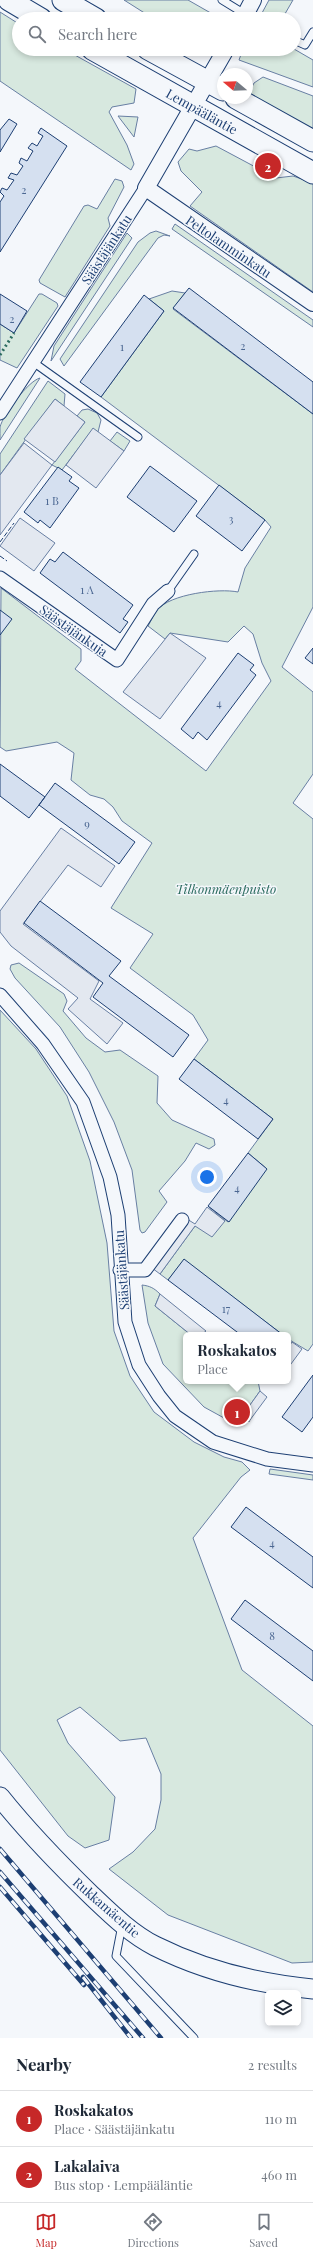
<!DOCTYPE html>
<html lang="en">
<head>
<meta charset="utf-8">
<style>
	:root { --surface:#fff; --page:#f6f6f7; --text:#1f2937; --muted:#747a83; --line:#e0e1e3; --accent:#c62828 }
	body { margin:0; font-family:"Playfair Display",serif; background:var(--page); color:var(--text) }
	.controls { position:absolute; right:12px; bottom:12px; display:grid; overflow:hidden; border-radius:6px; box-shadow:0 2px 6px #0003 }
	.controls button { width:36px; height:36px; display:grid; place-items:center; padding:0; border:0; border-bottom:1px solid var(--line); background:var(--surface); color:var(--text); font:20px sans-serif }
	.compass { position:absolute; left:217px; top:68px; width:36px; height:36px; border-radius:50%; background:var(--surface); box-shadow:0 2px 6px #0003; rotate:289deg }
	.you { position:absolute; left:207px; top:1177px; width:14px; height:14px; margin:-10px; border:3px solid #fff; border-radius:50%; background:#1a73e8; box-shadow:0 0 0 6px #1a73e833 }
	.badge { display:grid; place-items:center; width:26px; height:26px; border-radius:50%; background:var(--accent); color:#fff; font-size:13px; font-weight:700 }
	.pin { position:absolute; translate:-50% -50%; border:2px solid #fff; box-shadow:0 1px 4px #0006 }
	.popup { position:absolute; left:183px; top:1332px; width:108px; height:52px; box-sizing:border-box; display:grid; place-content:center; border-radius:6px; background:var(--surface); filter:drop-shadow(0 1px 3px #0005); font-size:13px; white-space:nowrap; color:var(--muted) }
	.popup b { font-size:15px; color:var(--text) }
	.popup::after { content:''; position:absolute; left:50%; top:100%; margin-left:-8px; border:8px solid transparent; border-top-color:var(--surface) }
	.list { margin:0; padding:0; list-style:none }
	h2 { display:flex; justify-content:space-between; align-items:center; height:52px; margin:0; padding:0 16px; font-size:17px }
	h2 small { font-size:13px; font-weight:400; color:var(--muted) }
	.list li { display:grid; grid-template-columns:26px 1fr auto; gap:12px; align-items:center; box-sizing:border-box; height:56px; padding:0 16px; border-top:1px solid var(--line) }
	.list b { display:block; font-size:15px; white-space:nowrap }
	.list p { margin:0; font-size:13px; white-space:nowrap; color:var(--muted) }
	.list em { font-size:13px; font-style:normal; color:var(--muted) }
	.icon { flex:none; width:22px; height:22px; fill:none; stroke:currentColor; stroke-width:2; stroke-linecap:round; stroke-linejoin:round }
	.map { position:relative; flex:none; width:313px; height:2038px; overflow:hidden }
	.search { position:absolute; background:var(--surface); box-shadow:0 2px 6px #0003; left:12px; right:12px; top:12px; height:44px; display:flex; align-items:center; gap:10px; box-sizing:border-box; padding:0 14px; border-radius:22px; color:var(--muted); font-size:15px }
	.sheet { height:164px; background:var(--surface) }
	nav { display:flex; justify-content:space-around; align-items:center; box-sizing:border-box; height:56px; border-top:1px solid var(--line); background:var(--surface); font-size:11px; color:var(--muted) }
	nav a { display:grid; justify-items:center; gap:2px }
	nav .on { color:var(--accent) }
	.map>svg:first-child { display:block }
</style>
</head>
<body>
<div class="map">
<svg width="313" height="2038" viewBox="0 0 313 2038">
	<rect width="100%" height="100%" fill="#f4f7fb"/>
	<path fill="#d7e8df" stroke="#687fa3" d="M124 0H188L216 16V19H154Z
		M269 0H293L282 19H269L263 16 262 13Z
		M0 12 19 24V49H64L136 89 134 103 112 107 109 112 127 145 134 164 131 170 0 81Z
		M243 49H294L313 60V87L239 60Z
		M263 77 313 96V129L248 95 254 83Z
		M118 116 138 117 134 137Z
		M216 146 276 178 293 176 313 183V292L190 206 202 192 181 171 178 162 189 149 197 151Z
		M115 179 122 181 124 187 108 218 110 226 65 297 40 283 39 280 84 206 88 205 97 209Z
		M175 224 313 320V327L172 229Z
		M156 231 170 236 164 235 158 238 64 366 60 359 138 242 150 233Z
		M127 233 132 238 51 361 54 346Z
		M172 291 185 293 173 309 313 414V607L282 667 313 692V774L293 803 313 819V1344L308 1351 288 1339V1335H283L184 1260 168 1280 160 1274 195 1226 225 1221 208 1206 228 1222 266 1168 248 1153 273 1119 194 1059 208 1040 193 1015 130 968 153 934 111 908 152 843 122 821 113 807 104 799 90 795 71 780 74 753 57 742 6 751 0 747 1 588 81 649V661L75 669 206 771 271 681 262 663 253 634 244 626 228 642 170 633 165 639 148 626C151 621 154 614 157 610 170 594 219 588 238 592L245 568 271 527 265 520 101 397 164 311 149 299Z
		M39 294H42L57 303 58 306 17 368 0 360V324L14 333Z
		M40 378 0 440C0 436 0 431 0 427 3 415 28 381 40 378Z
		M48 381 65 394 64 406 55 399 0 475V454Z
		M88 409 97 413 101 420 98 432 93 429 62 470 52 465 85 422 77 416 82 410Z
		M117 432 130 441 124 451 110 441Z
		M19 963 64 994 67 1001 63 1011 86 1038 105 1052 120 1050 158 1076 157 1103 172 1120 214 1139 215 1145 209 1149 196 1143 185 1161 159 1191 167 1202 145 1232 142 1233 140 1230 132 1170 114 1122 89 1072 60 1027 15 978 10 969 11 965Z
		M0 1010 36 1049 67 1096 90 1161 107 1243 114 1331 130 1376 154 1412 194 1442 224 1457 242 1462 250 1470 241 1477 193 1538 242 1670 313 1726V1962L292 1963 168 1915 109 1869 133 1852 155 1829 161 1800V1774L146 1738 120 1741 80 1707 57 1720 68 1743 115 1797 109 1840 85 1848 68 1836 0 1750Z
		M142 1285C150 1286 154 1288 160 1294L155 1306 191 1335H186V1381H258L260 1391 245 1412 250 1420 249 1422 246 1419 238 1401 228 1406 235 1424 204 1407 163 1364 148 1323Z
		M270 1469 313 1475V1480L269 1474Z"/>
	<path fill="#e3e8f0" stroke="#687fa3" d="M55 399 85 422 55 462 24 439Z
		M93 428 124 451 96 488 66 465Z
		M24 443 52 465 0 535V475Z
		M20 518 55 543 34 571 0 546Z
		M170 633 206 658 160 719 123 692Z
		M61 828 115 866 101 887 68 865 23 924 99 981 90 999 123 1023 107 1044 68 1009 78 998 11 946 0 932V911Z
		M207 1207 225 1221 212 1237 195 1226 160 1274 152 1268 187 1219 195 1224Z
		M160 1294 206 1331 201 1335H191L155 1306Z
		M292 1342 302 1349 288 1368V1348Z
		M260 1391 267 1397 250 1420 245 1412Z"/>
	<path fill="#d5e0f0" stroke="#1d3f73" d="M9 119 17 124 0 152V130Z
		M41 128 67 146 0 252V202L4 196 0 192 2 188 7 190 14 180 8 178 11 173 17 175 23 166 19 163 21 158 27 161 33 151 28 148 32 143 37 146 43 136 38 133Z
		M189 288 313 382V414L173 308Z
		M0 294 27 311 14 333 0 324Z
		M144 295 164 311 101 397 80 382Z
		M150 466 197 501 174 532 127 497Z
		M58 467 72 477 69 481 79 488 50 528 40 520 38 523 24 512Z
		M219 485 265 520 242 551 196 516Z
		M63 552 133 605 123 619 128 622 120 633 40 573 50 559 55 562Z
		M0 610 12 619 0 635Z
		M313 648V664L305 658Z
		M238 653 254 665 250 670 256 675 207 740 198 732 193 739 181 729Z
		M0 764 45 797 29 818 0 796Z
		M55 783 135 842 119 864 39 805Z
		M40 901 121 961 109 976 189 1035 173 1057 93 997 103 983 24 923Z
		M194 1059 273 1119 258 1139 179 1079Z
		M248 1153 267 1169 229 1222 208 1206Z
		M184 1259 283 1335H241L168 1280Z
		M313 1375V1417L302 1432 282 1417Z
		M238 1401 246 1419 235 1423 228 1405Z
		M246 1507 313 1557V1588L231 1527Z
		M245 1600 313 1651V1681L231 1619Z"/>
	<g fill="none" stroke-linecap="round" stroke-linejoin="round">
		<g stroke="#1d3f73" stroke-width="9">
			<path id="service" d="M222 0 253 19
				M294 40 305 45 313 32
				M33 362 138 437
				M168 591 194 554
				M122 1925 116 1956 194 2038"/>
		</g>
		<g stroke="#1d3f73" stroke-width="15">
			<path id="minor" d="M0 413 146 188
				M0 578 117 660 153 604 168 591
				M0 995 43 1044 83 1102 110 1177 118 1215 125 1322 139 1365 159 1396 175 1416 213 1442 267 1459 313 1465
				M120 1270H145L182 1220"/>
		</g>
		<g stroke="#1d3f73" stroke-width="18">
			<path id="tertiary" d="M243 19 253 0
				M226 49 146 188 313 303"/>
		</g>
		<g stroke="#1d3f73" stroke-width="21">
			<path id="secondary" d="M0 1797C28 1832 59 1864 91 1895 110 1913 131 1934 155 1946 203 1970 260 1984 313 1989"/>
		</g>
		<g stroke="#1d3f73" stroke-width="23">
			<path id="primary" d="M9 0 41 19
				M63 0 96 19
				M92 49 313 173
				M148 49 223 90
				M236 98 313 141"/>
		</g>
		<use href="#service" stroke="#f4f7fb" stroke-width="7"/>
		<use href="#minor" stroke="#f4f7fb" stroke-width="13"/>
		<use href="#tertiary" stroke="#f4f7fb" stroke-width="16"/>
		<use href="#secondary" stroke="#f4f7fb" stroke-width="19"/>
		<use href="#primary" stroke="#f4f7fb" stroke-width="21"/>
		<g stroke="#1d3f73" stroke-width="4.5">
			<path id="rail" d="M0 1849 161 2038
				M0 1872 143 2038
				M0 1887 84 1985
				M83 1977 131 2038"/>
		</g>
		<use href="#rail" stroke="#f4f7fb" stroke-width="3" stroke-dasharray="9" stroke-linecap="butt"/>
		<path stroke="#2c6c60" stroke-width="3" stroke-dasharray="2 3" stroke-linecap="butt" d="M0 355 14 333"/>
		<path stroke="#1d3f73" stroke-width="1" stroke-dasharray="5 2" stroke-linecap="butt" d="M0 542 14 523
			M0 556 7 561"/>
	</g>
	<g text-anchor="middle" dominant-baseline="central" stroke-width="3" stroke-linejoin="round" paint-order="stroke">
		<g font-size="11" fill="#4b6792">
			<text x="24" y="189">2</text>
			<text x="12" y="318">2</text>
			<text x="243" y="345">2</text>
			<text x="122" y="346">1</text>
			<text x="52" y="500">1 B</text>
			<text x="231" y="518">3</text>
			<text x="87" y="589">1 A</text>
			<text x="219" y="702">4</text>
			<text x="87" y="823">9</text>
			<text x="226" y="1099">4</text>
			<text x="237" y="1187">4</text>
			<text x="226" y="1308">17</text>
			<text x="272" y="1542">4</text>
			<text x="272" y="1635">8</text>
		</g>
		<g font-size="13" fill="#1d3f73" stroke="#f4f7fb">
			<text transform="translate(202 111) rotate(29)">Lempääläntie</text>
			<text transform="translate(229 246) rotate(34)">Peltolamminkatu</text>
			<text transform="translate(106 249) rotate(-57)">Säästäjänkatu</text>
			<text transform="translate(74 630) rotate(35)">Säästäjänkuja</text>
			<text transform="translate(121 1270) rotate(-94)">Säästäjänkatu</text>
			<text transform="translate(107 1907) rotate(41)">Rukkamäentie</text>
		</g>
		<g font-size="13" font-style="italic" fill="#2c6c60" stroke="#f4f7fb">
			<text x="226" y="888">Tilkonmäenpuisto</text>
		</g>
	</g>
</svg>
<div class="controls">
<button><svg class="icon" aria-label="layers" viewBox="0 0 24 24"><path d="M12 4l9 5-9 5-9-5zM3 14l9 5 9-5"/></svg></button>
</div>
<svg class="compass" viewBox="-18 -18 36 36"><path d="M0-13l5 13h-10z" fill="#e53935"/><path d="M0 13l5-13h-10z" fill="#747a83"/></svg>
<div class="you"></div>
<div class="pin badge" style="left:237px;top:1412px">1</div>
<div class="popup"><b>Roskakatos</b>Place</div>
<div class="pin badge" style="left:268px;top:166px">2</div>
<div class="search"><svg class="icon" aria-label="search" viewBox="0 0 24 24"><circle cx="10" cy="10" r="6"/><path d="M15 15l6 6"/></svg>Search here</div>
</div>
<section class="sheet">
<h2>Nearby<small>2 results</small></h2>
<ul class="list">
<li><span class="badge">1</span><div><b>Roskakatos</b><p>Place · Säästäjänkatu</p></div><em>110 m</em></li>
<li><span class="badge">2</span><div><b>Lakalaiva</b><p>Bus stop · Lempääläntie</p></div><em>460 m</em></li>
</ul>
</section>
<nav>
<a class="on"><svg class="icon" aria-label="map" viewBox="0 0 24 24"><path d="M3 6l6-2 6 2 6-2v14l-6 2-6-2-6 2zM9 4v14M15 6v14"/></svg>Map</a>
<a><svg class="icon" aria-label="directions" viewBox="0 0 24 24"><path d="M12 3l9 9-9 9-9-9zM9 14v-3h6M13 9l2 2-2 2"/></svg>Directions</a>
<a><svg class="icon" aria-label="saved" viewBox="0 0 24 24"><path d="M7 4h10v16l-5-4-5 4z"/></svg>Saved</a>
</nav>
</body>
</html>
